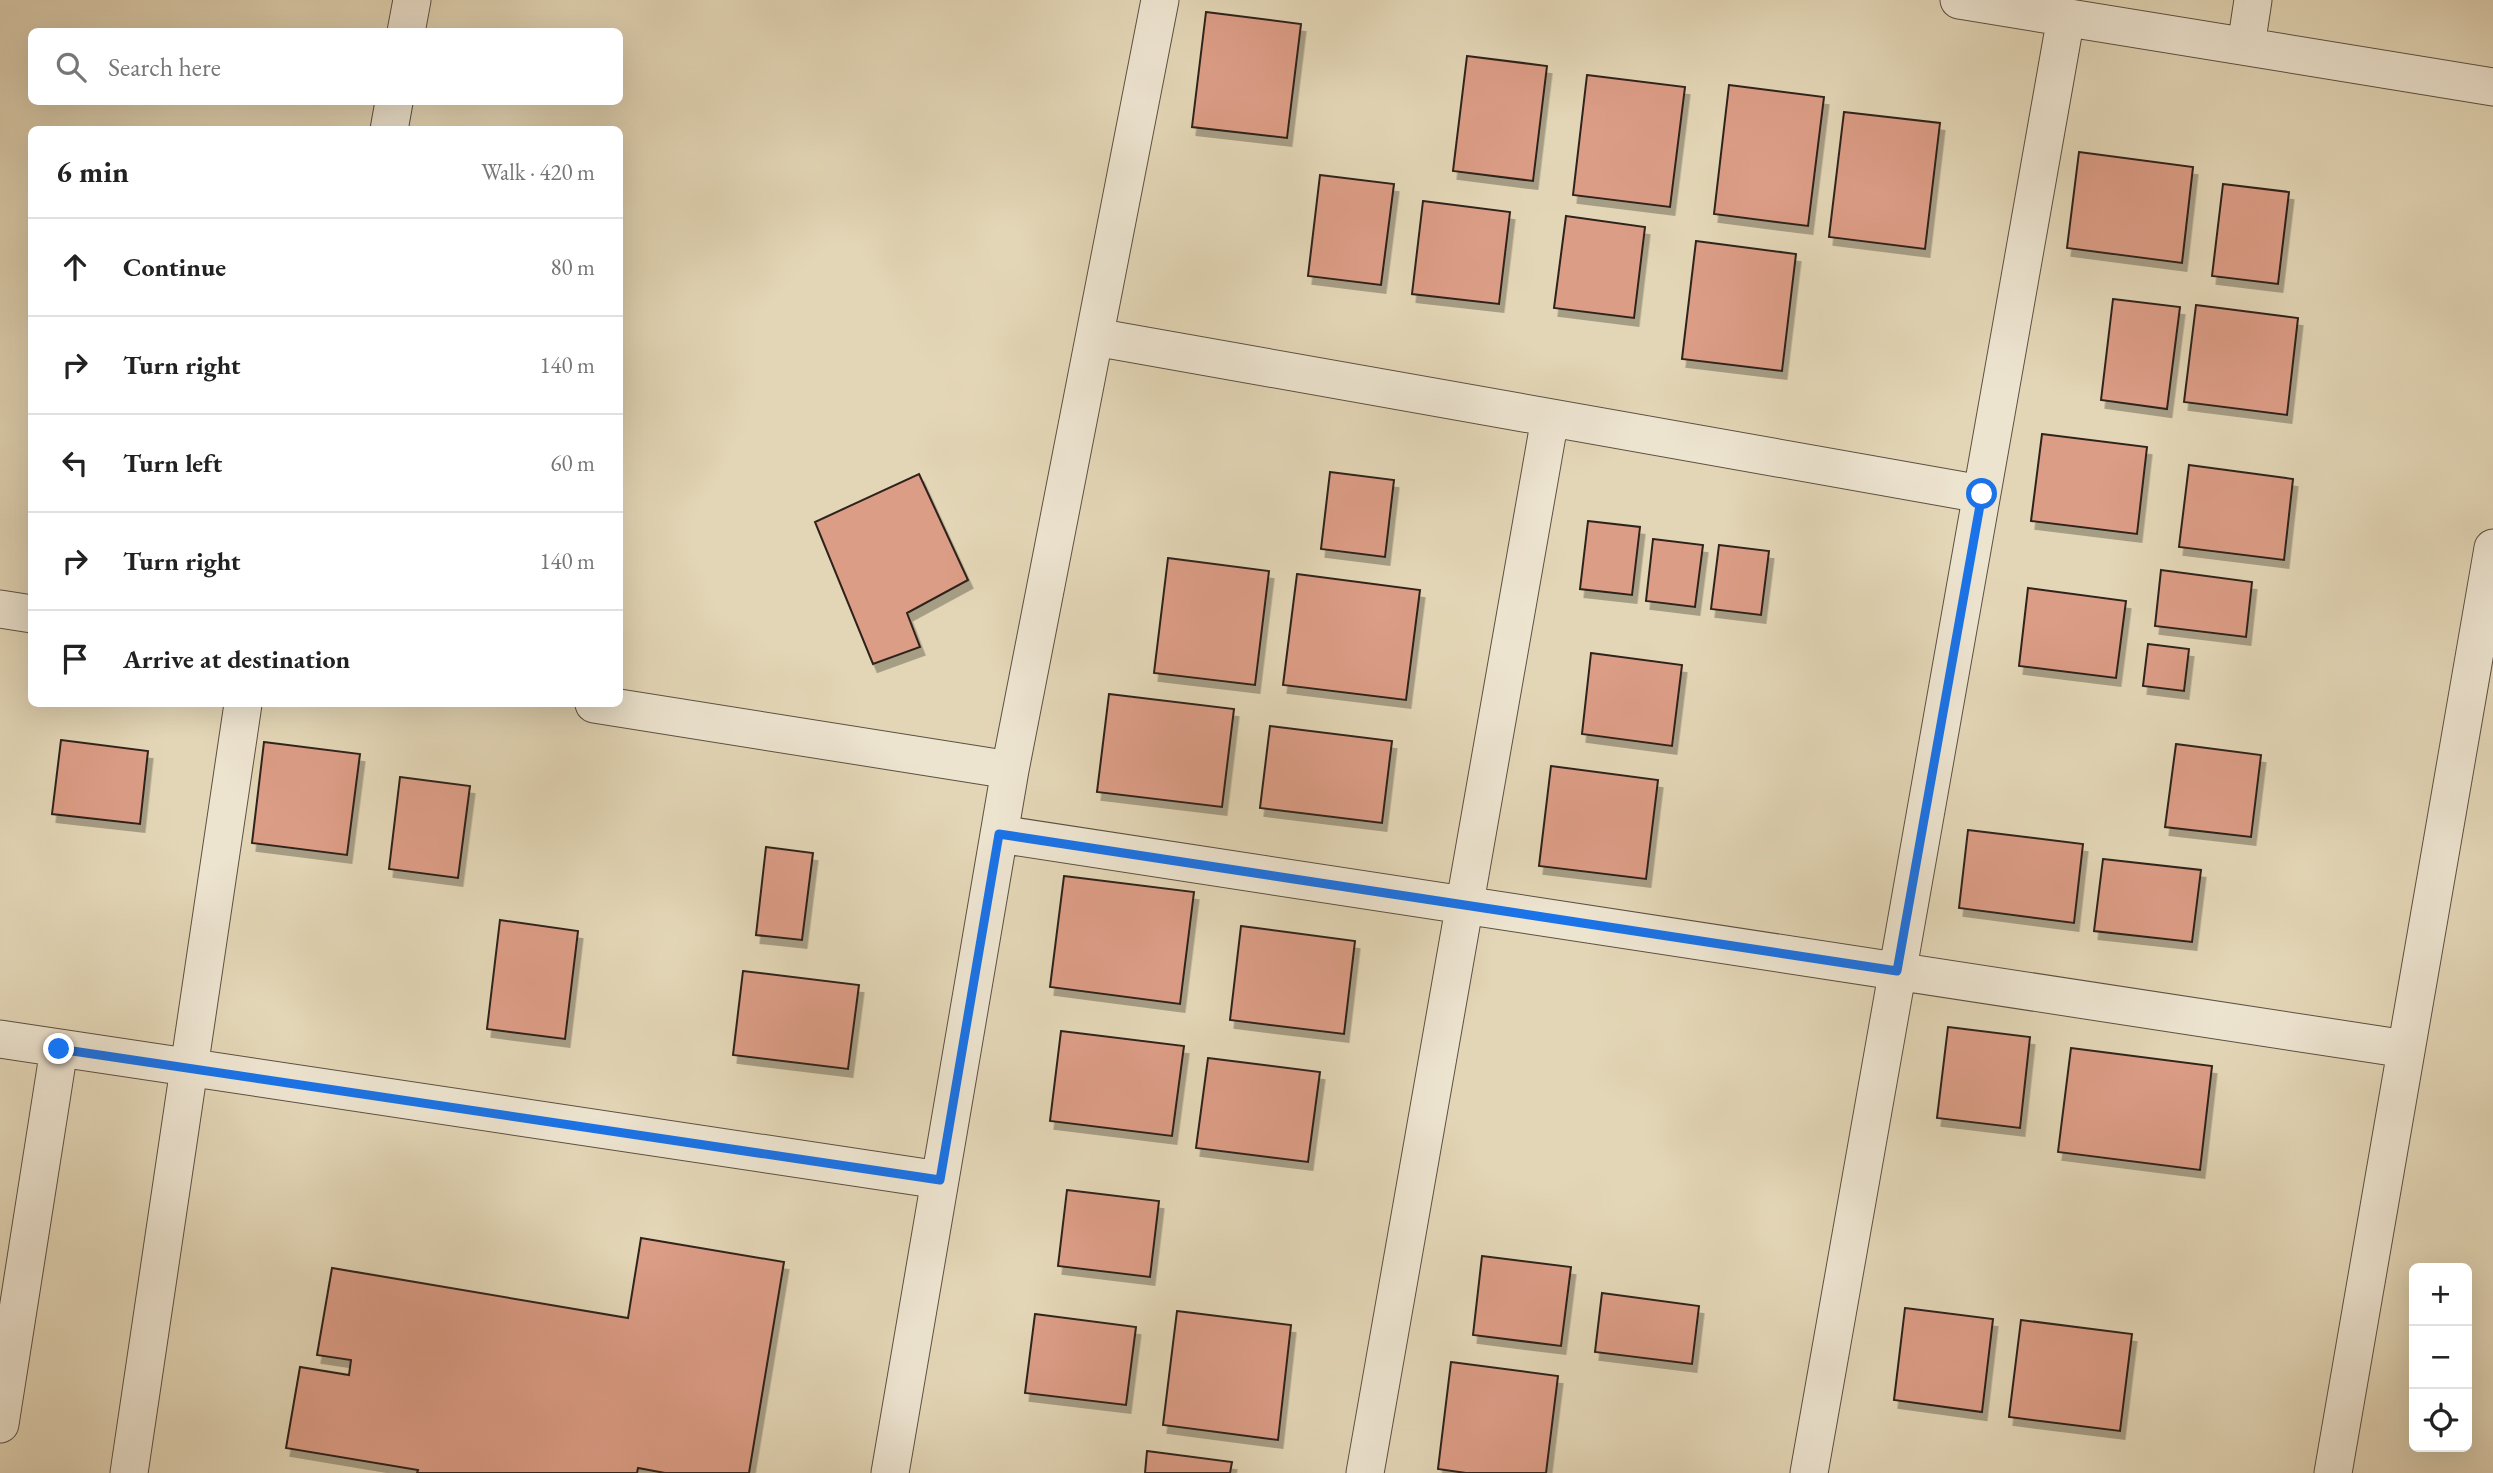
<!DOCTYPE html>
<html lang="en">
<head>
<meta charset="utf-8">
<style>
	:root { --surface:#fff; --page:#f6f6f6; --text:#222; --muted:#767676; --line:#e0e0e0 }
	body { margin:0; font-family:"EB Garamond",serif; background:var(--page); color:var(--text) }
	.controls { position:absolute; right:21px; bottom:21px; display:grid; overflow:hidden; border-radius:10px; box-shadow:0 7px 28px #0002 }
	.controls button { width:63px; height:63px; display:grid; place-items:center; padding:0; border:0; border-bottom:2px solid var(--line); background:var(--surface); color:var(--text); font:35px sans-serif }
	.stop { position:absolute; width:21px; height:21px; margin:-16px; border:5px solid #1a73e8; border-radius:50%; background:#fff }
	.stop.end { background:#1a73e8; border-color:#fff; box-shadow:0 2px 7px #0008 }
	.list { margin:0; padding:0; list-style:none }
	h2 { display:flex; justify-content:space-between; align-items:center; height:91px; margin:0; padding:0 28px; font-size:30px }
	h2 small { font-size:23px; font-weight:400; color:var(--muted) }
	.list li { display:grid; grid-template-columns:46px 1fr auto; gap:21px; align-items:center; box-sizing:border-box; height:98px; padding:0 28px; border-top:2px solid var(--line) }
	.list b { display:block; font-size:26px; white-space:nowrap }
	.list em { font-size:23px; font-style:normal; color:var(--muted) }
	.icon { flex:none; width:38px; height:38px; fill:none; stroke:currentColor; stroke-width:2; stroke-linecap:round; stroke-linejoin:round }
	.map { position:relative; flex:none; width:2493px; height:1473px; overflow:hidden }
	.search { position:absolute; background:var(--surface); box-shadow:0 7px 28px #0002; left:28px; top:28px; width:595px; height:77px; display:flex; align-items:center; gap:18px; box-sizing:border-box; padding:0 24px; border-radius:10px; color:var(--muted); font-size:26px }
	.panel { position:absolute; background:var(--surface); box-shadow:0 7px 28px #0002; left:28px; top:126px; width:595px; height:581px; border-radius:10px }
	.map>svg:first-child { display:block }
</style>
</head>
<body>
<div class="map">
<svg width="2493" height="1473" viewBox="0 0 2493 1473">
	<defs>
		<filter id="shadow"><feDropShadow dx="4.5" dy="8" stdDeviation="0" flood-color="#0004"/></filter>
	</defs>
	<rect width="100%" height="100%" fill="#e3d6b6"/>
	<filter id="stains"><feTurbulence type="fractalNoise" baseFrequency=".00286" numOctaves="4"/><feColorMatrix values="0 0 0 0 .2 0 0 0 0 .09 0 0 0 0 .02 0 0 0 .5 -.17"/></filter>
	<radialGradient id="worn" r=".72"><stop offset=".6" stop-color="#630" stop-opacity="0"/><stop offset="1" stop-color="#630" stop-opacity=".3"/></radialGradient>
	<path fill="#dc9d86" stroke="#2f231c" stroke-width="2" filter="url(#shadow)" d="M1206 12 1301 24 1287 138 1192 127Z
		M1467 56 1547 66 1533 181 1453 171Z
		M1587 75 1685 87 1670 207 1573 195Z
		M1729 85 1824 97 1808 226 1714 214Z
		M1844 112 1940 123 1925 249 1829 237Z
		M2079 152 2193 167 2182 263 2067 248Z
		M1320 175 1394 184 1381 285 1308 276Z
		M2223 184 2289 192 2278 284 2212 276Z
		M1423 201 1510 212 1499 304 1412 294Z
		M1566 216 1645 227 1634 318 1554 308Z
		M1696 241 1796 254 1782 371 1682 359Z
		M2113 299 2180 307 2167 409 2101 400Z
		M2196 305 2298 318 2287 415 2184 402Z
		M2042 434 2147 447 2137 534 2031 521Z
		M2189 465 2293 479 2284 560 2179 547Z
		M1330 472 1394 480 1385 557 1321 549Z
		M919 474 968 580 907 613 920 647 873 664 815 522Z
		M1588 521 1640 527 1632 595 1580 589Z
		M1653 539 1703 545 1695 607 1646 601Z
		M1719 545 1769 551 1761 615 1711 609Z
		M1168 558 1269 571 1255 685 1154 673Z
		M2161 570 2252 582 2246 637 2155 626Z
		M1297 574 1420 590 1406 700 1283 685Z
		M2028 588 2126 601 2116 678 2019 666Z
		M2148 644 2189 649 2184 691 2143 686Z
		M1591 653 1682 665 1672 746 1582 734Z
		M1109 694 1234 709 1222 807 1097 792Z
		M1270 726 1392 741 1382 823 1260 808Z
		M61 740 148 751 140 824 52 814Z
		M264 742 360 754 347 855 252 843Z
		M2176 744 2261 755 2251 837 2165 827Z
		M1551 766 1658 780 1646 879 1539 866Z
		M400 777 470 786 458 878 389 869Z
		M1968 830 2083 844 2074 923 1959 908Z
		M766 847 813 853 802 940 756 935Z
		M2103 859 2201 870 2192 942 2094 931Z
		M1064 876 1194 892 1180 1004 1050 987Z
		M500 920 578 931 565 1039 487 1029Z
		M1241 926 1355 941 1344 1034 1230 1020Z
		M743 971 859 985 848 1069 733 1055Z
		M1948 1027 2030 1037 2020 1128 1937 1118Z
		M1061 1031 1184 1046 1172 1136 1050 1121Z
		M2071 1048 2212 1066 2200 1170 2058 1152Z
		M1208 1058 1320 1072 1308 1162 1196 1148Z
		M1067 1190 1159 1201 1150 1277 1058 1266Z
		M641 1238 784 1262 749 1473H665L638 1468 637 1473H417L418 1470 286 1448 300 1367 349 1375 351 1360 317 1355 332 1268 628 1318Z
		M1482 1256 1571 1267 1561 1346 1473 1335Z
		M1602 1293 1699 1306 1692 1364 1595 1352Z
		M1905 1308 1993 1319 1982 1412 1894 1400Z
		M1177 1311 1291 1325 1278 1440 1163 1425Z
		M1035 1314 1136 1327 1126 1405 1025 1393Z
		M2021 1320 2132 1334 2120 1431 2009 1417Z
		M1451 1362 1558 1376 1546 1473H1466L1438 1469Z
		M1147 1451 1232 1462 1230 1473H1145Z"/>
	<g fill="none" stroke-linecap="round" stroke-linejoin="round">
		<g stroke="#5c5042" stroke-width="39">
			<path id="street" d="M1959 0 2493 87
				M406 32 412 0
				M2246 46 2253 0
				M389 130 394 102
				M1095 337 1981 494
				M0 609 32 614
				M594 704 1010 770
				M999 834 2406 1049
				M0 1039 940 1180
				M0 1424 59 1049
				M129 1473 243 704
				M890 1473 1010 770 1160 0
				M1365 1473 1550 418
				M1809 1473 2066 17
				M2333 1473 2493 548"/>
		</g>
		<use href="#street" stroke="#ede4d0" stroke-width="37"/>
	</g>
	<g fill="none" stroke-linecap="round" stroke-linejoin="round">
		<path stroke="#1a73e8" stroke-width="9" d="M59 1049 940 1180 999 834 1897 971 1982 494"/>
	</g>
	<rect width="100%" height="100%" filter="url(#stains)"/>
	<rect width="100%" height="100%" fill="url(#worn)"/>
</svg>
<div class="controls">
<button>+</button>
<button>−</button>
<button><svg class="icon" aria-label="locate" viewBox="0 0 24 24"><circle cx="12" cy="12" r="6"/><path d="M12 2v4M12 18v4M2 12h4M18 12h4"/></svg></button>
</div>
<div class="stop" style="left:1982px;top:494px"></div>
<div class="stop end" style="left:59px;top:1049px"></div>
<div class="search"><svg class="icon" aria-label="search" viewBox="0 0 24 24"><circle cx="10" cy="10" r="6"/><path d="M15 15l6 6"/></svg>Search here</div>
<section class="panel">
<h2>6 min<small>Walk · 420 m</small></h2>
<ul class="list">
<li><svg class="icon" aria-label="ahead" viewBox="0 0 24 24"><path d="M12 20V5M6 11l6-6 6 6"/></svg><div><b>Continue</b></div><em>80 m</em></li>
<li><svg class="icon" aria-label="right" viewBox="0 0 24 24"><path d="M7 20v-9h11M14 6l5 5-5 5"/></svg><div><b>Turn right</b></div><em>140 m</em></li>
<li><svg class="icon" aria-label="left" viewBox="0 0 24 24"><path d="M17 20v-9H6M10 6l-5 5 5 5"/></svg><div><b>Turn left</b></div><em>60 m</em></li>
<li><svg class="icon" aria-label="right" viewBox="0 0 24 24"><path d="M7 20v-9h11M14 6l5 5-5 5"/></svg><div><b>Turn right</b></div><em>140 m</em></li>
<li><svg class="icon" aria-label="arrive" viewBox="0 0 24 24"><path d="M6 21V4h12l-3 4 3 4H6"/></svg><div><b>Arrive at destination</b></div></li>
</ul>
</section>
</div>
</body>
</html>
